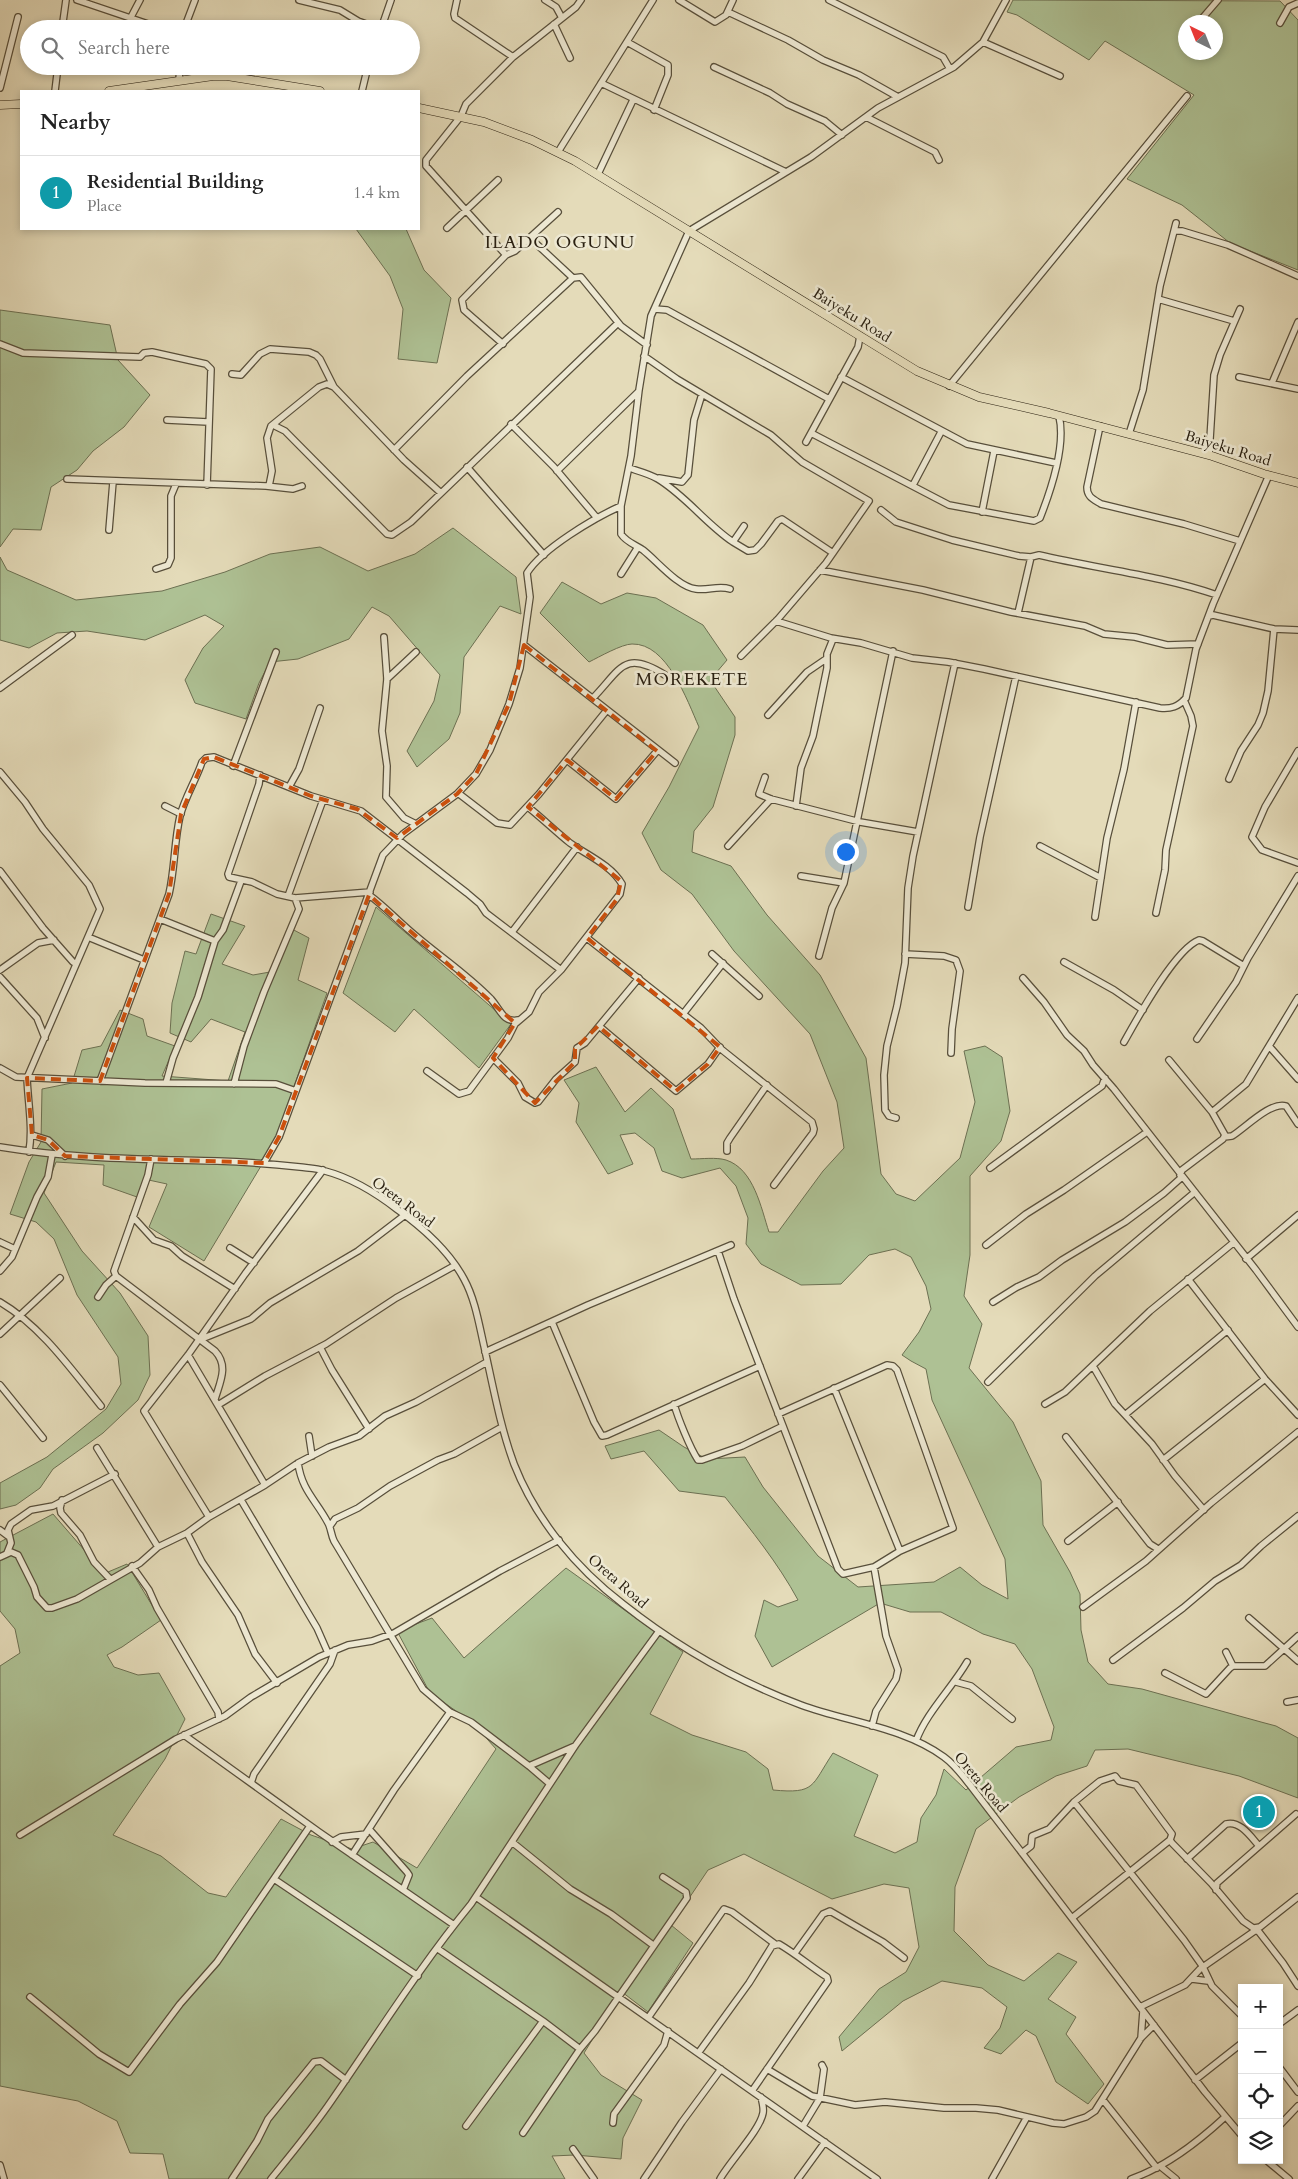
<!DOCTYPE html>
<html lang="en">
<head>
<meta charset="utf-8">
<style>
	:root { --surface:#fff; --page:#f2f2f2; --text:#222; --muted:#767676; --line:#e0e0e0; --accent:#7c3aed }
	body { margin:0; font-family:Cardo,serif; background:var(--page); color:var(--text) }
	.controls { position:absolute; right:15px; bottom:15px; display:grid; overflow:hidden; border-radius:0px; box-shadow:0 2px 8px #0003 }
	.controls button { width:45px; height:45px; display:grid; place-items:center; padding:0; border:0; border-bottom:1px solid var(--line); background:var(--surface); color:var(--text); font:25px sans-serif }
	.compass { position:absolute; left:1178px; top:15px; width:45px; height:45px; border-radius:50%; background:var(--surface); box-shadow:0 2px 8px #0003; rotate:317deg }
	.you { position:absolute; left:845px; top:851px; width:18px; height:18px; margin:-12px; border:4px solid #fff; border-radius:50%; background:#1a73e8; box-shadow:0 0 0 8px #1a73e833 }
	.badge { display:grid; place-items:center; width:32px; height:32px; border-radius:50%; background:var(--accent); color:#fff; font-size:16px; font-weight:700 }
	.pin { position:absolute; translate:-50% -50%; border:2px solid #fff; box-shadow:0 1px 5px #0006 }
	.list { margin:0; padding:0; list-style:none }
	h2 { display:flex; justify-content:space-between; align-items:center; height:65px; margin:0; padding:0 20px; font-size:21px }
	h2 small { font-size:16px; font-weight:400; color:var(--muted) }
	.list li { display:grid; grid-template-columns:32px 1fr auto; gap:15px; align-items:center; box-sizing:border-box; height:75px; padding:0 20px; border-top:1px solid var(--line) }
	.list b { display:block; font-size:19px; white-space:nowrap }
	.list p { margin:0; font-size:16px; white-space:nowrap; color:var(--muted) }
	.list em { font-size:16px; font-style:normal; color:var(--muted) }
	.icon { flex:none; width:28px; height:28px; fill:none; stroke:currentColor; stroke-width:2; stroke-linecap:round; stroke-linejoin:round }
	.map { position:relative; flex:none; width:1298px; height:2179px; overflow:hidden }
	.search { position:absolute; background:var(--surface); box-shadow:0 2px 8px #0003; left:20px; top:20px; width:400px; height:55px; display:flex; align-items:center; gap:12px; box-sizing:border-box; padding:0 18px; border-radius:28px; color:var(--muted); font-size:19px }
	.panel { position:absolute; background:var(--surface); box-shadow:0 2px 8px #0003; left:20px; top:90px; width:400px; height:140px; border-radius:0px }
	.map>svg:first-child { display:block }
</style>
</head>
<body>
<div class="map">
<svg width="1298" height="2179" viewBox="0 0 1298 2179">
	<rect width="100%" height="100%" fill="#e4dbb9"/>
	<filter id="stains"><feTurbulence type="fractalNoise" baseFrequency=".004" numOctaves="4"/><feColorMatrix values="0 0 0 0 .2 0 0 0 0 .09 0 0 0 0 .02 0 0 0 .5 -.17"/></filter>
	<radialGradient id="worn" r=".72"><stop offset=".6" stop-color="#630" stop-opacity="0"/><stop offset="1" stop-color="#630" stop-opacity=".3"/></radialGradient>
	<path fill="#aec194" stroke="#6c7052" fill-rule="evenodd" d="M1013 0 1280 1 1298 20V270L1230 243 1182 205 1127 179 1194 95 1105 41 1089 60 1017 15 1007 12ZM1186 22H1216V52H1186Z
		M356 229H406L424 270 451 298 437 363 398 359 403 309 390 276Z
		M0 310 110 325 118 360 150 395 124 427 93 451 77 470 51 487 41 530 13 529 0 547Z
		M453 528 516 577 521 614 500 606 464 657 460 713 449 739 417 767 407 751 434 701 440 675 389 616 372 607 349 639 298 659 270 662 259 683 246 719 195 703 185 680 203 648 224 626 205 615 145 640 87 631 57 633 29 648 0 640V557L7 570 76 600 162 591 225 572 270 554 320 547 368 571 415 554Z
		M562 582 601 604 627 593 656 598 703 625 727 660 710 680 735 717V735L713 807 694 831 692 852 731 866 767 915 820 975 866 1058 881 1174 896 1194 915 1201 960 1158 975 1102 964 1051 985 1046 1002 1057 1010 1111 1001 1141 970 1176V1255L964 1296 982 1324 969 1368 1013 1422 1041 1481 1043 1525 1070 1572 1080 1594 1081 1630 1088 1662 1108 1684 1142 1689 1261 1722 1276 1726 1298 1738V1798L1239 1776 1128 1749 1095 1750 1087 1766 1056 1776 1019 1797 976 1829 955 1887 954 1931 988 1965 1024 1981 1058 1953 1077 1962 1048 1999 1076 2017 1066 2034 1104 2084 1088 2104 1056 2082 1036 2036 1026 2030 1001 2054 984 2048 1000 2028 1007 2007 982 1988 942 1981 903 2001 842 2051 839 2037 879 1989 906 1972 919 1947 909 1888 884 1884 832 1899 744 1854 708 1870 671 1925 693 1943 648 2012 622 1992 584 2053 601 2075 642 2100 623 2138 621 2159 575 2155 552 2156 565 2179H169L163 2154 130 2153 117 2121 78 2101 0 2086V1666L20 1653 15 1629 0 1611V1542L53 1514 99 1567 108 1572 127 1564 161 1620 122 1647 107 1655 114 1667 138 1675 159 1673 185 1719 165 1759 113 1835 161 1856 208 1893 226 1897 281 1819 311 1835 352 1849 373 1842 417 1868 496 1749 472 1722 430 1693 397 1631 432 1618 464 1658 566 1568 683 1652 650 1714 692 1735 746 1752 768 1769 773 1790C816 1794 811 1786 833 1753L878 1775 854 1836 895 1853 917 1842 921 1818 936 1795 944 1769 966 1790 1016 1747 1051 1740 1054 1727 1032 1669 1015 1644 983 1634 941 1612H910L880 1603 772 1667 755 1636 764 1600 778 1607 798 1600C778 1563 751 1530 725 1497L679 1491 644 1451 611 1459 605 1446 659 1430 684 1447 707 1459 745 1457 763 1487 818 1556 858 1587 934 1582 960 1567 982 1585 1008 1599 1005 1559 932 1400 926 1369 911 1361 902 1355 919 1332 931 1309 926 1286 911 1257 895 1249 869 1255 841 1284 801 1285 761 1264 746 1244 748 1218 736 1186 720 1168 682 1178 662 1171 654 1148 635 1133 620 1135 633 1164 608 1174 576 1122 579 1103 564 1080 596 1067 625 1112 651 1088 673 1109 691 1159C702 1159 716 1157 726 1160 754 1169 761 1208 769 1232H778L823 1171 844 1148 837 1102 810 1034 734 951 692 894 661 870 642 833 669 787 699 727C687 700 667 643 632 644 622 644 599 657 589 662L540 613Z
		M376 907 511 1024 479 1068 414 1009 395 1032 343 993Z
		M211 914 245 926 222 964 253 975 270 972 290 928 309 938 298 980 327 993 273 1146 204 1261 149 1227 167 1184 144 1179 137 1197 103 1185 104 1165 56 1162 44 1193 82 1251 120 1293 148 1336 150 1375 138 1400 103 1433 53 1469 40 1488 16 1505 0 1509V1483L47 1457 106 1409 121 1384 118 1357 77 1295 54 1239 36 1222 10 1214 29 1162 41 1142 42 1089 72 1083 82 1050 101 1046 120 1010 143 1019 147 1036 175 1046 162 1076 228 1081 245 1032 211 1019 191 1042 170 1033 172 1003 185 951 196 954Z"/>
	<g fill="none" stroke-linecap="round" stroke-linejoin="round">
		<g stroke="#584f3b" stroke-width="8">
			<path id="minor" d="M77 0 163 29
				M299 0 340 10 358 21 380 29
				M457 0 454 14 455 18 513 57
				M545 0 556 7 562 18
				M679 0 715 22 726 15 733 0
				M829 0 943 57 950 69
				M728 12 788 40 823 60 859 75 898 97
				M131 17 140 0
				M1199 22 1218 0
				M1280 23 1289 7 1298 3
				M554 24 570 58
				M62 29 66 0
				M184 29 195 0
				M381 29 391 0
				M627 42 668 65V75L654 110
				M983 42 1060 76
				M714 67 770 93 787 104 825 121 842 135
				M179 80 180 66
				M601 83 786 172
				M0 88 18 17
				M55 91 58 66
				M362 91 368 66
				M866 117 935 152 939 160
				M558 152 653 0
				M598 174 633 100
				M447 228 498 180
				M1174 231H1182L1228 245 1298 276
				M530 238 573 278
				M506 255 426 166V160L461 116 466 104 513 57 576 7 581 0
				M1158 299 1234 321
				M655 309 667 310 829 399
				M0 344 23 353 140 357 144 353 152 352 206 364 211 369 207 485
				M503 344 464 310 462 300 506 255 515 251 558 212
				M644 356 677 379 771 435 802 462 869 501 826 563 778 619 741 656
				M232 374 241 375 260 354 270 349 309 352 316 355 320 359 334 387
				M841 377 967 444 1056 463
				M1239 377 1298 389
				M1272 383 1298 322
				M949 386 1187 96
				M167 420 208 422
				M511 424 554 467 597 518
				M273 425 285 431 387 534 392 535 411 522 618 323
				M1100 426 1087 487C1087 497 1093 499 1101 504L1184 524 1240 541
				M811 433 949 505 1034 521 1040 518C1051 490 1066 445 1059 416
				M1129 434 1143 390 1160 286 1176 223
				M806 442 858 347 860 336
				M394 450 467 376 573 278 581 277 621 326 647 345
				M1209 455 1214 375 1220 355 1240 309
				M467 467 544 555
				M629 468C638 471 650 474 658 479 686 496 706 524 733 542L744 526
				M557 471 638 392
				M659 478 682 482 688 475 694 420 702 394
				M67 479 266 486 293 489 302 486
				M913 485 941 432
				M269 486 272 471 267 438 271 426 319 387 327 384 334 387 404 460 441 493
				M621 506V534C626 542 636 545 643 550 657 561 678 587 696 589 708 591 718 585 730 589
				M881 510 896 522 952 540 1019 556 1031 557 1039 555C1098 569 1159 575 1217 595
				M982 512 994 451
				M109 530 113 482
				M733 542 748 551 755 550 761 544 778 521 782 519 833 553
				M156 569 168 565 171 558V496L176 484
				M820 570 923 590 1011 612 1085 626 1104 634 1135 637 1167 645 1198 644
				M621 574 638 547
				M1018 613 1031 557
				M1209 616 1213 615 1274 629 1298 630
				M776 621 831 638 861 643 912 658 948 662 984 669 1160 708C1171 709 1178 707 1186 698L1196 649 1213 604 1269 475
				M384 637 387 679 382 731 387 766 386 797 404 818 416 824
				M524 645 675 763
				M387 679 416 652
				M0 688 72 635
				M593 698C621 669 624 649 665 675
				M768 715 807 672 826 659
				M1298 751 1265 807 1252 837 1262 850 1298 863
				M567 760 616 799 657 751
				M233 766 276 652
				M0 772 25 802 43 829 89 885 100 909 27 1078C28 1103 33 1128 29 1152
				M260 775 259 784 228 874 229 877 252 882 277 894 295 898 370 892
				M765 777 759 794 771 799 860 822 918 832
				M1229 779 1241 751 1258 725 1263 713 1268 691 1274 629
				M289 787 299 769 320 708
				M458 793 497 823 510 825 539 794 607 710
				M165 806 181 814
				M796 806 801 768 813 736 827 668V654L833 639
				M728 846 771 799
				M1040 846 1101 878
				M0 871 43 928 73 962
				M801 876 844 883
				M369 895C383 905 395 918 409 930 436 954 466 973 491 999 500 1009 503 1023 518 1020
				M288 896 323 800
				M968 907 980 837 1016 676
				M1156 913 1165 870 1166 850 1193 726 1191 716 1184 700
				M1095 917 1107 838 1124 769 1136 702
				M160 919 215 941 223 930 241 881
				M512 932 577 847
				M88 937 144 960
				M587 938 701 1028 721 1049 812 1122 814 1129 813 1133 774 1185
				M712 954 759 996
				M905 954 944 956 956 960 960 971 952 1029 951 1053
				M819 956 832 908 844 883 893 651
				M1064 962 1114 990 1143 1010
				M0 970 38 943 54 940
				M0 977 37 1018 45 1038
				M1023 978 1044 1002 1067 1035 1084 1051 1093 1065 1114 1089 1256 1270 1298 1327
				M683 1014 723 963
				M599 1026 676 1091 708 1064 720 1047
				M1197 1039 1236 982 1248 958 1298 876
				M1124 1042C1137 1019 1175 949 1199 940L1203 941 1244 966
				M1269 1046 1298 1079
				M493 1058 518 1083 525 1097 535 1103 538 1102 556 1079 575 1062 577 1048 585 1043 639 978
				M1169 1060 1212 1112 1225 1135 1223 1139 1182 1170 1180 1175
				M0 1068 16 1077 145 1083 276 1084 296 1091
				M427 1071 459 1094 469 1091 508 1038 515 1024 529 1012 539 992 561 970 620 894 622 884C611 865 587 855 570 843 555 831 542 818 528 807
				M100 1081 169 894C175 868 174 842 180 816 185 797 196 780 202 762L206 758 214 757 311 796 361 811 467 893 480 904 486 913 561 970
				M166 1083 173 1058 198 997 215 941
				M234 1084 244 1046 264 992 299 909 295 898
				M1212 1112 1246 1084 1298 998
				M896 1118 889 1116 885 1110 884 1075 887 1046 897 1006 905 963 908 888 913 856 955 663
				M32 1135 48 1140 65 1156
				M1224 1137 1232 1136C1245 1128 1271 1101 1286 1106L1298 1124
				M0 1147C72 1159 145 1159 217 1161 245 1162 272 1164 300 1167 308 1168 317 1168 325 1171 352 1178 376 1193 398 1210 423 1228 449 1251 464 1279 475 1299 479 1324 484 1346 493 1386 500 1426 514 1464 536 1520 576 1568 623 1604 676 1646 737 1681 801 1705 847 1722 903 1727 944 1757 955 1765 962 1775 970 1785L1205 2092 1242 2136
				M727 1151V1143L730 1138 767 1085
				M151 1159 148 1175 114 1271 116 1276 215 1351C229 1366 220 1382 215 1399
				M264 1163 279 1137 383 855 403 834 457 794 476 774 490 750 509 704 520 668 530 597 527 573C542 549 594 518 621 506L631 456 639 390 651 316 689 231 811 157 878 108 954 67 983 42 1006 0
				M990 1168 1084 1099 1102 1086 1105 1078
				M133 1217 154 1240 171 1246 182 1256 235 1289
				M0 1242 15 1249
				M986 1245 1026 1214 1064 1190 1147 1132
				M230 1248 254 1263
				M718 1251 734 1299 838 1569 843 1574 874 1567 900 1551 953 1528 897 1370 893 1366 887 1365 778 1414
				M1246 1259 1298 1215
				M0 1271 12 1257 37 1197 48 1177 52 1155
				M1188 1279 1265 1379 1298 1415
				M98 1297 106 1285 116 1276
				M0 1302C41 1326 71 1369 101 1406
				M993 1302 1017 1287 1039 1277 1062 1260 1125 1222 1164 1193 1182 1177
				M552 1322 594 1422 602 1436 607 1435 760 1366
				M0 1334 60 1278
				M199 1340 251 1319 270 1303 358 1251 405 1215
				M320 1347 332 1370 369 1429
				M485 1352 588 1305 731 1245
				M188 1355 265 1485
				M1093 1366 1115 1404 1152 1444 1175 1476 1204 1510
				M988 1382 1095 1276 1195 1192
				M0 1385 43 1438
				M834 1388 900 1551
				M674 1404C678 1418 690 1448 698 1460H702L742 1446 783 1426
				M1045 1404 1065 1392 1150 1311 1233 1243
				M218 1405 265 1376 326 1344 396 1298 454 1266
				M1126 1414 1228 1330
				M309 1436 312 1456
				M1066 1437 1150 1544 1158 1549
				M97 1448 158 1547
				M1163 1460 1265 1379
				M298 1463C302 1491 316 1500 328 1523 331 1528 331 1535 334 1541L423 1689 450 1712 471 1722 529 1766 550 1784
				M62 1500 60 1508 61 1513 80 1535 94 1562 110 1579
				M241 1500 317 1628 328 1653
				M209 1517 144 1411 188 1355 245 1274 323 1170
				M330 1526 335 1519 358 1508 390 1486 438 1460 454 1454 502 1427
				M0 1530 8 1536
				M187 1533 202 1562 238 1615 255 1654 277 1683
				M1068 1541 1118 1502
				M7 1553 11 1543 8 1530 11 1524 31 1510 53 1506 115 1474
				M0 1557 11 1552 18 1555 34 1587 37 1597 47 1608H52L77 1599 140 1563 158 1547 187 1533 209 1517 265 1485 298 1463 329 1447 359 1436 385 1416 416 1402 487 1362
				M132 1566 149 1590 157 1608 218 1712 219 1719
				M1083 1607 1146 1561 1211 1503 1298 1432
				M1249 1618 1298 1661
				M1226 1652 1233 1666
				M1113 1660 1183 1608 1215 1581 1241 1565 1261 1546 1298 1516
				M1165 1673 1206 1694 1230 1668 1233 1666H1265L1298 1636
				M956 1682 971 1686 1012 1719
				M1287 1702 1298 1700
				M872 1726 876 1711 896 1679 898 1670 886 1636 874 1567
				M184 1735 319 1832 454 1925
				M916 1741C926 1713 952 1688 967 1662
				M529 1766 575 1746
				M251 1783 254 1774 330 1664 335 1650
				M1074 1802 1184 1940 1203 1967 1212 1986 1242 2016
				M369 1829 407 1872 409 1875 403 1890
				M20 1835 176 1739 225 1716 251 1697 319 1657 348 1645 372 1641 394 1633 500 1571 559 1540
				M332 1842 341 1837 366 1834
				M512 1842 570 1889 611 1914 653 1945
				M1022 1853 1031 1846 1032 1836 1049 1829 1074 1802 1100 1781 1115 1776 1119 1781 1136 1785 1172 1834 1170 1840 1172 1843 1211 1883 1243 1921 1259 1932 1283 1963 1298 1986
				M352 1855 394 1790 450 1712
				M1187 1859 1226 1824C1240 1820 1251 1837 1259 1846
				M274 1879 418 1976
				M1216 1890 1217 1883 1296 1814
				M476 1897 877 2179
				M1072 1918 1170 1840
				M1254 1928 1260 1927 1298 1897
				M438 1949 543 2021
				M795 1953 823 1914 830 1911 883 1942 904 1958
				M1192 1979 1208 1981
				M30 1997 99 2054 129 2072 180 2004 217 1962 310 1826
				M1140 2007 1185 1985 1200 1969 1256 1930
				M648 2018 724 1909 732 1912 775 1944
				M1279 2024 1298 2010
				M1141 2038 1143 2011
				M699 2052 749 1983 772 1946 779 1944C796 1954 810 1966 827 1977L828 1981 752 2091
				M1279 2067 1298 2092
				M767 2069 812 2096 855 2105 885 2102 944 2108H976L998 2110 1053 2123 1064 2124 1086 2117 1095 2111 1141 2038 1154 2025
				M1195 2080 1242 2043
				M1103 2100 1157 2168
				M613 2123 614 2114 664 2045 668 2031
				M466 2126 543 2021 580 2049
				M803 2126 820 2098 824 2069 822 2065
				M1279 2126 1298 2106
				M523 2133 580 2049 595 2031 687 1898 686 1892 663 1877
				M573 2149 594 2179
				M1266 2160 1289 2179
				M0 2165 4 2179
				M1160 2166 1176 2179
				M232 2179 257 2141 268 2119 314 2062 321 2061 346 2080
				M271 2179C292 2153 313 2128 332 2100 377 2035 420 1966 471 1904L575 1746 659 1631
				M644 2179 682 2122 721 2069
				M720 2179C730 2161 760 2130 763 2113 764 2108 762 2101 761 2097
				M798 2179 825 2142
				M992 2179 1027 2117
				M1131 2179C1166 2167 1198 2142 1225 2117"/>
		</g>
		<g stroke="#2a2011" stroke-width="9">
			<path id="major" d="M109 91 213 76H227L320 91
				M0 105 21 104
				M419 108 484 122 532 140 575 161 917 371 979 397 1049 413 1212 456 1264 474 1298 483"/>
		</g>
		<use href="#minor" stroke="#ede8d2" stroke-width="5.5"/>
		<use href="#major" stroke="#e4dbb9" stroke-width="8"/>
	</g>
	<path fill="none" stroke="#cc500d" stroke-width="4" stroke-dasharray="10 6" stroke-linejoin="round" d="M524 645 657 751 616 799 567 760 528 807 621 881 617 899 587 938 720 1047 708 1064 676 1091 598 1026 575 1049V1062L535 1103 493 1058 515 1023 369 895 279 1137 264 1163 65 1156 48 1140 32 1135 27 1078 100 1081 169 894 181 814 204 759 214 757 311 796 357 809 397 838 457 794 476 774 509 704Z"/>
	<g text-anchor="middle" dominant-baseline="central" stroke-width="5" stroke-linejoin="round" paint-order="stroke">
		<g font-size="15" fill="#2a2011" stroke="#ede8d2">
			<text transform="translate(852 315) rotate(32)">Baiyeku Road</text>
			<text transform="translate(1228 448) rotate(17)">Baiyeku Road</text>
			<text transform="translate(403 1202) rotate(37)">Oreta Road</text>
			<text transform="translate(618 1581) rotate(41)">Oreta Road</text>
			<text transform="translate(981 1782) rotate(50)">Oreta Road</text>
		</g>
		<g font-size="18" letter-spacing="1" fill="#2a2011" stroke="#ede8d2">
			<text x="560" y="242">ILADO OGUNU</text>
			<text x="692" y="679">MOREKETE</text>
		</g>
	</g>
	<rect width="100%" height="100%" filter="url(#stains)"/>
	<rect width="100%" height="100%" fill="url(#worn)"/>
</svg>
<div class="controls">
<button>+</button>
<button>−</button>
<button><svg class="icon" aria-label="locate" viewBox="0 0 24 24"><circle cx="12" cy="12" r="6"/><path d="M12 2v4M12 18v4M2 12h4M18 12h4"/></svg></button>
<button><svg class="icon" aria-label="layers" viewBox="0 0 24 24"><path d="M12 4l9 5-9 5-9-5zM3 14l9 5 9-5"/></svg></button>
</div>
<svg class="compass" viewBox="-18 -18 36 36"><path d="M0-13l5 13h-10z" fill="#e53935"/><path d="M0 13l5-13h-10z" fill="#767676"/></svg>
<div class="you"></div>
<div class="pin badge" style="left:1259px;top:1812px;background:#0f9aa8">1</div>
<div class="search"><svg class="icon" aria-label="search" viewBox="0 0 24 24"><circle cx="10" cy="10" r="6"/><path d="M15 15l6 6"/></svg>Search here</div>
<section class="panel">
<h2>Nearby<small></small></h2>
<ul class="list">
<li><span class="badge" style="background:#0f9aa8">1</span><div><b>Residential Building</b><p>Place</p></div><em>1.4 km</em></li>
</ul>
</section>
</div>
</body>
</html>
